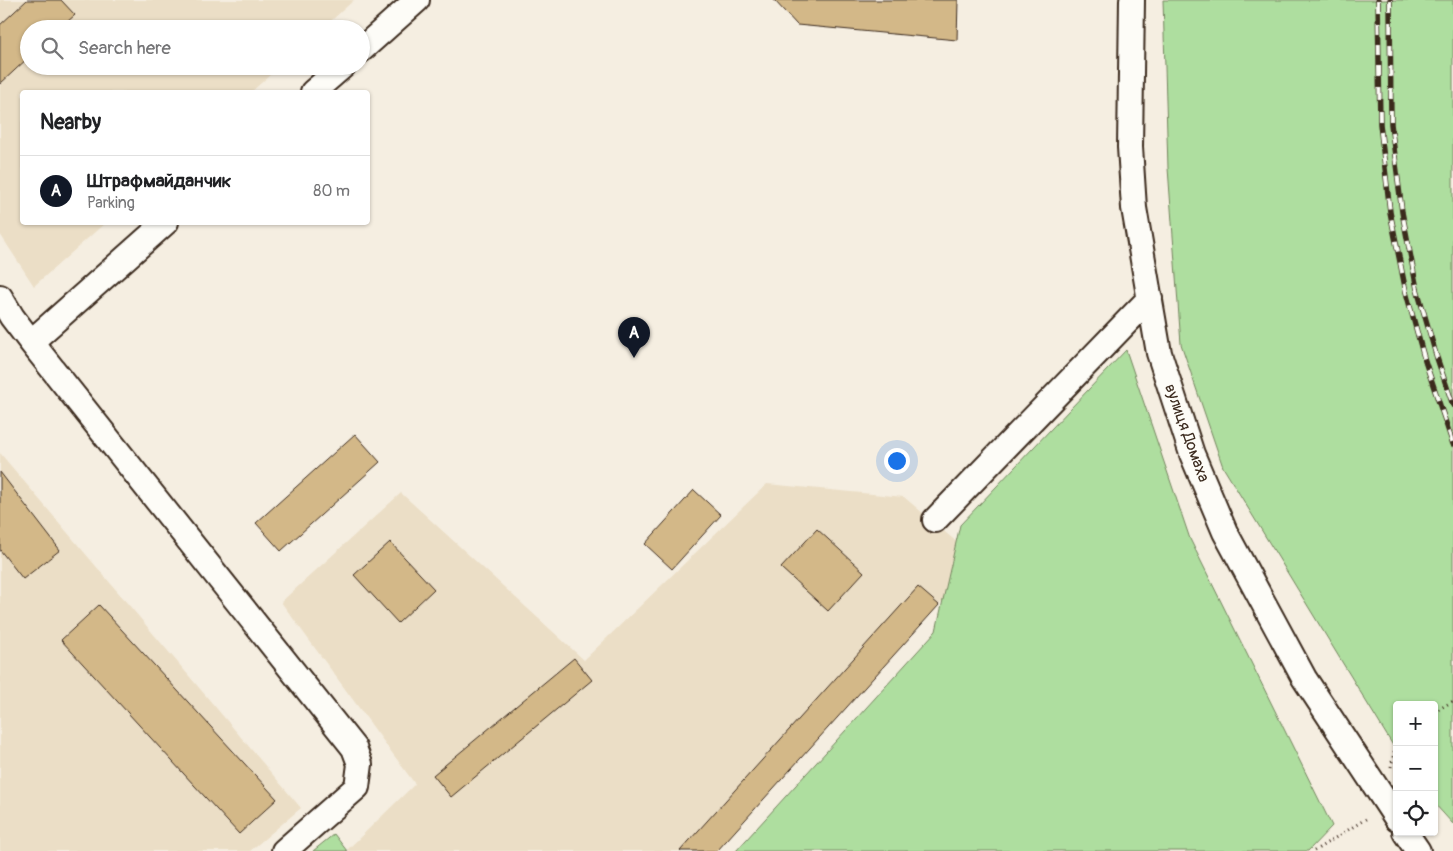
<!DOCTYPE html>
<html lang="en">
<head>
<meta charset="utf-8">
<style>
	:root { --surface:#fff; --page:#f6f6f6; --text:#202124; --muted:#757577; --line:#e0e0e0; --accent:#111827 }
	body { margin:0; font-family:Pangolin,sans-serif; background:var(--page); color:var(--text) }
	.controls { position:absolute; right:15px; bottom:15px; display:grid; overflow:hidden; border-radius:5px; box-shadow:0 1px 4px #0004 }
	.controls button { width:45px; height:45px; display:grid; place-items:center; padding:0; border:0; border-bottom:1px solid var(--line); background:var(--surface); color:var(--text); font:25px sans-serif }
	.you { position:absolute; left:896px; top:460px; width:18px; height:18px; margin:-12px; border:4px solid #fff; border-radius:50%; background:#1a73e8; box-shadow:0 0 0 8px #1a73e833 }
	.badge { display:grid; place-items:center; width:32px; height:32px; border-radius:50%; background:var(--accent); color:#fff; font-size:16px; font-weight:700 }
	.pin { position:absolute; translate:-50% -41px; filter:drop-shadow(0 1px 2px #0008) }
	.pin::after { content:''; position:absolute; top:26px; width:18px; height:15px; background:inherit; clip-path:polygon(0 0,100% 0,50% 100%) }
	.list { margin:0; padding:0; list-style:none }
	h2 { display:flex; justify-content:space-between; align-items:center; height:65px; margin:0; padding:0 20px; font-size:21px }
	h2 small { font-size:16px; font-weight:400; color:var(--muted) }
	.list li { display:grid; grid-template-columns:32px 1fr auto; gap:15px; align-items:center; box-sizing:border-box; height:70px; padding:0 20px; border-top:1px solid var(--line) }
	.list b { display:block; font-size:19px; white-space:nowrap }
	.list p { margin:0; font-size:16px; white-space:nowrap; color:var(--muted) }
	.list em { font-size:16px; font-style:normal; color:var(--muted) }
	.icon { flex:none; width:28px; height:28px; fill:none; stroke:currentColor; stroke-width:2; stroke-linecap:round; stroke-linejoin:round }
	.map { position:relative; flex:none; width:1453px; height:851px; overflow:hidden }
	.search { position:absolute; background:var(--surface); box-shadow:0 1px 4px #0004; left:20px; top:20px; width:350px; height:55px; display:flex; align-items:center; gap:12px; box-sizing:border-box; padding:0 18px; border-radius:28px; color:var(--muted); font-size:19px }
	.panel { position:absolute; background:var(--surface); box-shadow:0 1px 4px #0004; left:20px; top:90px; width:350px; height:135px; border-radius:5px }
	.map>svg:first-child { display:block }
</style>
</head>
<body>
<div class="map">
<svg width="1453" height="851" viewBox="0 0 1453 851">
	<rect width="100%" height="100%" fill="#f5eee1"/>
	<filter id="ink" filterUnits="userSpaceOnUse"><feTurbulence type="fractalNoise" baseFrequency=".02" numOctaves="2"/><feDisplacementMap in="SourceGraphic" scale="10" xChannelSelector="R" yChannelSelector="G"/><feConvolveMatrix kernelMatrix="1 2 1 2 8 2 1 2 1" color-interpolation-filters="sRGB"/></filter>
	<g filter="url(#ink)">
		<path fill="#ebdec6" d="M0 0H354L322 29H29V66H280L251 92H22V222L105 223 34 286 0 234Z
			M0 453 301 808 250 851H0Z
			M767 484 904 497 979 561 716 851H348L347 850 415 784 281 602 401 493 584 660Z"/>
		<path fill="#aede9f" stroke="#74845e" d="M1163 0H1453V824L1434 803V705H1397V752L1223 467 1181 344 1168 168Z
			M1126 350 1190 539 1332 826 1308 851H736L936 631 960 525Z
			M334 834 347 851H313Z"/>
		<path fill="#d3b888" stroke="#3b2a1e" d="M27 0H61L75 15 59 29H29V57L0 84V25Z
			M774 0H958L957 40 797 25Z
			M355 434 380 462 281 551 256 523Z
			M0 472 60 550 23 579 0 550Z
			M694 490 721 515 672 569 645 544Z
			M817 529 864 572 828 611 781 568Z
			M390 542 434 589 398 623 354 575Z
			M918 587 939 605 717 851H680Z
			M99 605 277 799 239 834 61 640Z
			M574 658 592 680 451 797 433 775Z"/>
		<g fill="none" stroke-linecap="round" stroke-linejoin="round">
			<g stroke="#3b2a1e" stroke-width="28">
				<path id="minor" d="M1132 0 1130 147 1134 208 1159 353 1192 454 1225 532 1304 678 1397 819
					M361 50 417 0
					M313 92 343 66
					M0 297 12 317 31 342 354 748 360 764 357 787 284 851
					M31 342 166 222
					M935 520 1150 298
					M1405 832 1418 851"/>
			</g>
			<path stroke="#3b2a1e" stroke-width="3" stroke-dasharray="1 4" stroke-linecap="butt" d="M1434 712 1453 701
				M1391 767 1395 748 1397 745
				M1314 851 1369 817"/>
			<use href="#minor" stroke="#fdfcf7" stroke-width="24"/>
			<g stroke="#3b2a1e" stroke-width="5.5">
				<path id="rail" d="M1378 0 1380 124 1390 212 1406 292 1425 361 1453 444
					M1390 0 1391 124 1402 212 1417 289 1437 358 1453 405"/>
			</g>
			<use href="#rail" stroke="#fdfcf7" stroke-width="4" stroke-dasharray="11" stroke-linecap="butt"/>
		</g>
	</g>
	<g text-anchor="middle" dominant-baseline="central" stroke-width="4" stroke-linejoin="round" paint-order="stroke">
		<g font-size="16" fill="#3b2a1e" stroke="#fdfcf7">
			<text transform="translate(1187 433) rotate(70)">вулиця Домаха</text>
		</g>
	</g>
</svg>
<div class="controls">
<button>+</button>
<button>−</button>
<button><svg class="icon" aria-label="locate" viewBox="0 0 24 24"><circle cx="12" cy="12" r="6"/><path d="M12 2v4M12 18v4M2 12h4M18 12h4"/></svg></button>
</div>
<div class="you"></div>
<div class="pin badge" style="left:634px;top:358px">A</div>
<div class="search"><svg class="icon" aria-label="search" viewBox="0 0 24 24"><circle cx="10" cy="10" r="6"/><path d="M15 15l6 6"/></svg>Search here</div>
<section class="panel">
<h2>Nearby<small></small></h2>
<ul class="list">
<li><span class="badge">A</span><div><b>Штрафмайданчик</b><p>Parking</p></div><em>80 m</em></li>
</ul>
</section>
</div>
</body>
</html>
